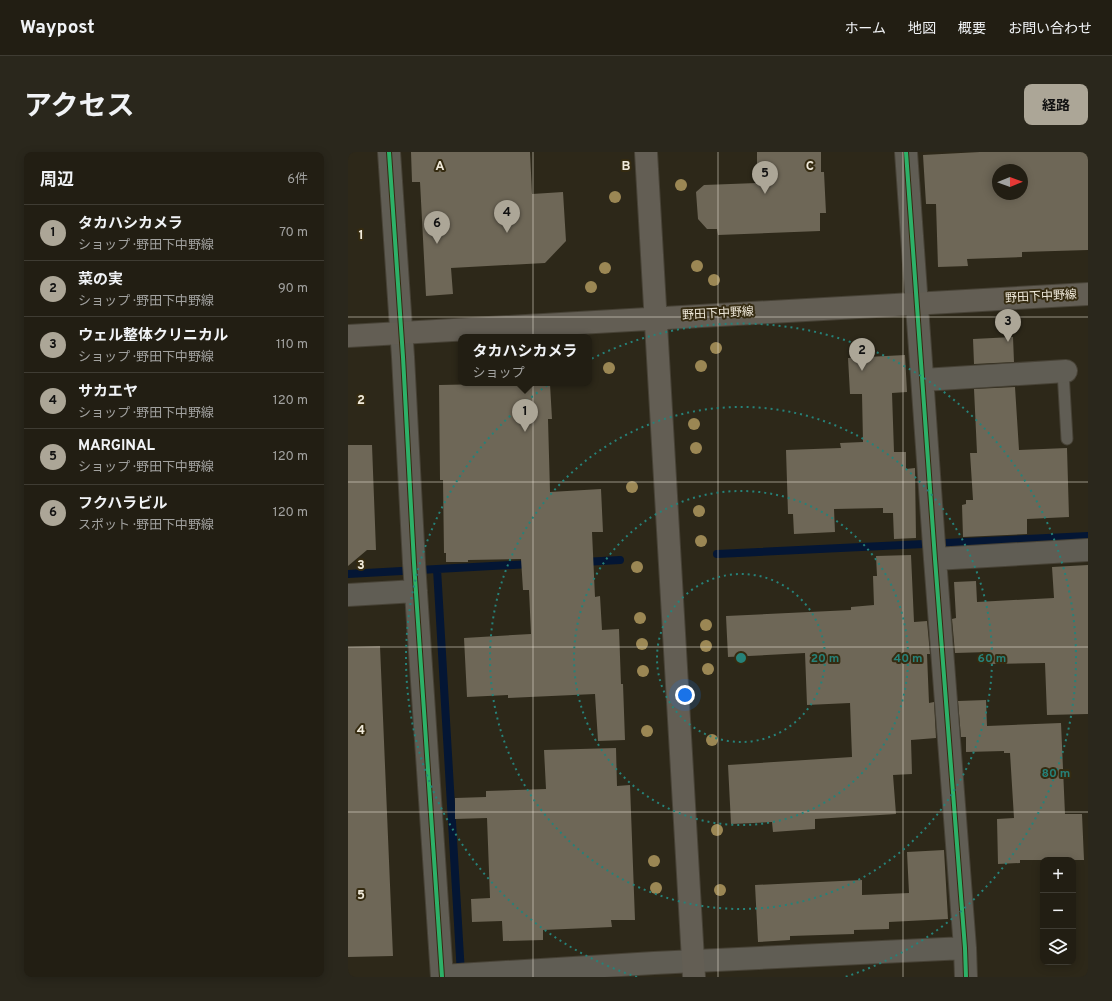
<!DOCTYPE html>
<html lang="ja">
<head>
<meta charset="utf-8">
<style>
	:root { --surface:#221e13; --page:#2a271c; --text:#f1f3f6; --muted:#a2a2a0; --line:#3f3c33; --accent:#aca697 }
	body { margin:0; font-family:Overpass,"Noto Sans JP",sans-serif; background:var(--page); color:var(--text) }
	.controls { position:absolute; right:12px; bottom:12px; display:grid; overflow:hidden; border-radius:8px; box-shadow:0 2px 10px #0003 }
	.controls button { width:36px; height:36px; display:grid; place-items:center; padding:0; border:0; border-bottom:1px solid var(--line); background:var(--surface); color:var(--text); font:20px sans-serif }
	.compass { position:absolute; left:644px; top:12px; width:36px; height:36px; border-radius:50%; background:var(--surface); box-shadow:0 2px 10px #0003; rotate:89deg }
	.you { position:absolute; left:337px; top:543px; width:14px; height:14px; margin:-10px; border:3px solid #fff; border-radius:50%; background:#1a73e8; box-shadow:0 0 0 6px #1a73e833 }
	.badge { display:grid; place-items:center; width:26px; height:26px; border-radius:50%; background:var(--accent); color:#111; font-size:13px; font-weight:700 }
	.pin { position:absolute; translate:-50% -33px; filter:drop-shadow(0 1px 2px #0008) }
	.pin::after { content:''; position:absolute; top:21px; width:14px; height:12px; background:inherit; clip-path:polygon(0 0,100% 0,50% 100%) }
	.popup { position:absolute; left:110px; top:182px; width:134px; height:52px; box-sizing:border-box; display:grid; place-content:center; border-radius:8px; background:var(--surface); filter:drop-shadow(0 1px 3px #0005); font-size:13px; white-space:nowrap; color:var(--muted) }
	.popup b { font-size:15px; color:var(--text) }
	.popup::after { content:''; position:absolute; left:50%; top:100%; margin-left:-8px; border:8px solid transparent; border-top-color:var(--surface) }
	.list { margin:0; padding:0; list-style:none }
	h2 { display:flex; justify-content:space-between; align-items:center; height:52px; margin:0; padding:0 16px; font-size:17px }
	h2 small { font-size:13px; font-weight:400; color:var(--muted) }
	.list li { display:grid; grid-template-columns:26px 1fr auto; gap:12px; align-items:center; box-sizing:border-box; height:56px; padding:0 16px; border-top:1px solid var(--line) }
	.list b { display:block; font-size:15px; white-space:nowrap }
	.list p { margin:0; font-size:13px; white-space:nowrap; color:var(--muted) }
	.list em { font-size:13px; font-style:normal; color:var(--muted) }
	.icon { flex:none; width:22px; height:22px; fill:none; stroke:currentColor; stroke-width:2; stroke-linecap:round; stroke-linejoin:round }
	.map { position:relative; flex:none; width:740px; height:825px; overflow:hidden; border-radius:8px }
	header { display:flex; align-items:center; gap:24px; box-sizing:border-box; height:56px; padding:0 20px; background:var(--surface); border-bottom:1px solid var(--line) }
	header strong { font-size:19px }
	nav { display:flex; gap:22px; margin-inline-start:auto; font-size:14px }
	.intro { display:flex; align-items:center; justify-content:space-between; box-sizing:border-box; height:96px; padding:0 24px }
	h1 { margin:0; font-size:28px }
	.button { padding:10px 18px; border-radius:8px; background:var(--accent); color:#111; font-size:14px; font-weight:700 }
	main { display:flex; gap:24px; padding:0 24px }
	aside { flex:1; background:var(--surface); border-radius:8px; box-shadow:0 2px 10px #0003 }
	.map>svg:first-child { display:block }
</style>
</head>
<body>
<header>
<strong>Waypost</strong>
<nav><a>ホーム</a><a>地図</a><a>概要</a><a>お問い合わせ</a></nav>
</header>
<div class="intro"><h1>アクセス</h1><a class="button">経路</a></div>
<main>
<aside>
<h2>周辺<small>6件</small></h2>
<ul class="list">
<li><span class="badge">1</span><div><b>タカハシカメラ</b><p>ショップ · 野田下中野線</p></div><em>70 m</em></li>
<li><span class="badge">2</span><div><b>菜の実</b><p>ショップ · 野田下中野線</p></div><em>90 m</em></li>
<li><span class="badge">3</span><div><b>ウェル整体クリニカル</b><p>ショップ · 野田下中野線</p></div><em>110 m</em></li>
<li><span class="badge">4</span><div><b>サカエヤ</b><p>ショップ · 野田下中野線</p></div><em>120 m</em></li>
<li><span class="badge">5</span><div><b>MARGINAL</b><p>ショップ · 野田下中野線</p></div><em>120 m</em></li>
<li><span class="badge">6</span><div><b>フクハラビル</b><p>スポット · 野田下中野線</p></div><em>120 m</em></li>
</ul>
</aside>
<div class="map">
<svg width="740" height="825" viewBox="0 0 740 825">
	<rect width="100%" height="100%" fill="#2d2819"/>
	<g fill="none" stroke-linecap="round" stroke-linejoin="round">
		<path stroke="#041634" stroke-width="8" d="M369 402 740 384
			M235 410 272 408
			M89 417 183 412
			M0 422 89 417 113 822"/>
	</g>
	<path fill="#6e6757" fill-rule="evenodd" d="M63 0H182L184 42 215 40 218 89 197 111 103 116 105 142 78 144 72 30H64Z
		M409 0H473V20H476L478 61H472V79L370 83 369 77H359L350 67 348 40 356 33 409 31Z
		M632 0H740V98L674 100V105L619 107 620 114 590 115 588 52H578L575 3ZM650 18H674V42H650Z
		M665 185 666 210 626 212 625 187Z
		M557 203 559 240 544 241 546 300H558V317L567 316 568 386 546 387 545 361H535V356L486 357 487 380 446 382 445 362H440L438 298 493 296 492 291 515 290 514 242H502L500 206Z
		M139 232V234L202 232 204 267H200L202 340 253 337 255 380H244L247 445 252 444 254 478 271 477 273 532H275L277 588 250 589 247 542 160 546V543L119 545 116 486 183 482 181 438H175L173 407 120 408V410H98V401H96L95 328H92L91 233Z
		M667 235 671 298 719 296 721 365 679 367V382L615 385 614 353 618 352V348H625L622 301H629L626 237Z
		M0 293H24L28 398H19L0 414Z
		M563 403 566 470 579 469 582 502H579L581 551 586 550 588 586 563 588 564 622 545 623 548 662 467 667V677L425 680 424 670 383 672 380 613 504 605 502 551 459 553 457 501 380 505 378 464 503 458V455L526 453 525 424H529L528 404Z
		M740 413V562L699 563 697 511 641 512V500L607 501 604 467 608 466 606 430 628 429 629 450 706 446 704 415Z
		M32 494 45 804 0 805V495Z
		M638 548 639 574 713 571 717 662H734L736 708H672V711L650 712 649 667 666 666 662 601H656V599L618 600V585H613L610 549Z
		M268 596 269 634 282 633 287 768H263L264 775 195 778V788L155 789 154 769 124 770 123 747 142 746 139 666 107 667V646L138 645V639L198 637 196 598Z
		M596 698 600 767 541 770V777L506 778V782L442 784V788L410 790 407 733 514 728V743L561 741 559 700Z"/>
	<g fill="none" stroke-linecap="round" stroke-linejoin="round">
		<g stroke="#474236" stroke-width="13">
			<path id="lane" d="M715 219 719 287"/>
		</g>
		<g stroke="#474236" stroke-width="24">
			<path id="street" d="M41 0 55 205 66 411 94 825
				M558 0 587 407 617 796 618 825
				M575 228 718 219
				M587 407 740 398
				M0 443 68 439
				M94 824 306 811 617 796"/>
		</g>
		<g stroke="#474236" stroke-width="24">
			<path id="secondary" d="M298 0 346 825
				M0 184 740 142"/>
		</g>
		<use href="#lane" stroke="#605d54" stroke-width="11"/>
		<use href="#street" stroke="#605d54" stroke-width="22"/>
		<use href="#secondary" stroke="#635e54" stroke-width="22"/>
		<g stroke="#352b11" stroke-width="6">
			<path id="cycleway" d="M41 0 55 205 66 411 94 825
				M558 0 587 407 617 796 618 825"/>
		</g>
		<use href="#cycleway" stroke="#2db169" stroke-width="4"/>
	</g>
	<g fill="#9b8754">
		<circle cx="333" cy="33" r="6"/>
		<circle cx="267" cy="45" r="6"/>
		<circle cx="349" cy="114" r="6"/>
		<circle cx="257" cy="116" r="6"/>
		<circle cx="366" cy="128" r="6"/>
		<circle cx="243" cy="135" r="6"/>
		<circle cx="368" cy="196" r="6"/>
		<circle cx="353" cy="214" r="6"/>
		<circle cx="261" cy="216" r="6"/>
		<circle cx="346" cy="272" r="6"/>
		<circle cx="348" cy="296" r="6"/>
		<circle cx="284" cy="335" r="6"/>
		<circle cx="351" cy="359" r="6"/>
		<circle cx="353" cy="389" r="6"/>
		<circle cx="289" cy="415" r="6"/>
		<circle cx="292" cy="466" r="6"/>
		<circle cx="358" cy="473" r="6"/>
		<circle cx="294" cy="492" r="6"/>
		<circle cx="358" cy="494" r="6"/>
		<circle cx="360" cy="517" r="6"/>
		<circle cx="295" cy="519" r="6"/>
		<circle cx="299" cy="579" r="6"/>
		<circle cx="364" cy="588" r="6"/>
		<circle cx="369" cy="678" r="6"/>
		<circle cx="306" cy="709" r="6"/>
		<circle cx="308" cy="736" r="6"/>
		<circle cx="372" cy="738" r="6"/>
	</g>
	<path fill="none" stroke="#f0eadb" stroke-width="1" stroke-opacity="0.55" d="M185 0V825M370 0V825M555 0V825M0 165H740M0 330H740M0 495H740M0 660H740"/>
	<g fill="none" stroke="#268279" stroke-width="2" stroke-dasharray="2 4">
		<circle cx="393" cy="506" r="84"/>
		<circle cx="393" cy="506" r="167"/>
		<circle cx="393" cy="506" r="251"/>
		<path d="M289 825A335 335 0 1 1 497 825"/>
	</g>
	<g text-anchor="middle" dominant-baseline="central" stroke-width="4" stroke-linejoin="round" paint-order="stroke">
		<g font-size="12" fill="#f0eadb" stroke="#352b11">
			<text transform="translate(693 145) rotate(-3)">野田下中野線</text>
			<text transform="translate(370 162) rotate(-3)">野田下中野線</text>
		</g>
	</g>
	<g font-size="13" text-anchor="middle" font-weight="bold" fill="#f0eadb" stroke="#352b11" stroke-width="4" stroke-linejoin="round" paint-order="stroke">
		<text x="92" y="18">A</text>
		<text x="278" y="18">B</text>
		<text x="462" y="18">C</text>
		<text x="13" y="87">1</text>
		<text x="13" y="252">2</text>
		<text x="13" y="417">3</text>
		<text x="13" y="582">4</text>
		<text x="13" y="747">5</text>
	</g>
	<circle cx="393" cy="506" r="6" fill="#268279" stroke="#352b11" stroke-width="2"/>
	<g font-size="12" text-anchor="middle" font-weight="bold" fill="#268279" stroke="#352b11" stroke-width="4" stroke-linejoin="round" paint-order="stroke">
		<text x="477" y="510">20 m</text>
		<text x="560" y="510">40 m</text>
		<text x="644" y="510">60 m</text>
		<text x="708" y="625">80 m</text>
	</g>
</svg>
<div class="controls">
<button>+</button>
<button>−</button>
<button><svg class="icon" aria-label="layers" viewBox="0 0 24 24"><path d="M12 4l9 5-9 5-9-5zM3 14l9 5 9-5"/></svg></button>
</div>
<svg class="compass" viewBox="-18 -18 36 36"><path d="M0-13l5 13h-10z" fill="#e53935"/><path d="M0 13l5-13h-10z" fill="#a2a2a0"/></svg>
<div class="you"></div>
<div class="pin badge" style="left:177px;top:280px">1</div>
<div class="popup"><b>タカハシカメラ</b>ショップ</div>
<div class="pin badge" style="left:514px;top:219px">2</div>
<div class="pin badge" style="left:660px;top:190px">3</div>
<div class="pin badge" style="left:159px;top:81px">4</div>
<div class="pin badge" style="left:417px;top:42px">5</div>
<div class="pin badge" style="left:89px;top:92px">6</div>
</div>
</main>
</body>
</html>
